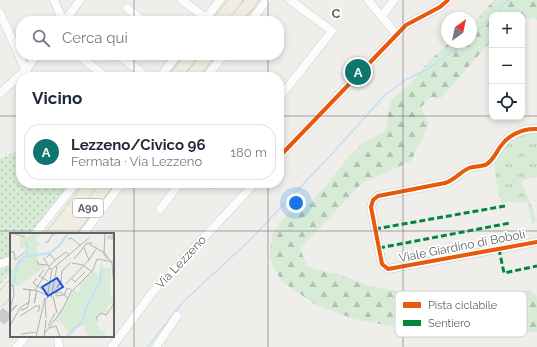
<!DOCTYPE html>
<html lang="it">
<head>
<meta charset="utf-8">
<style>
	:root { --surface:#fff; --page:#f6f6f7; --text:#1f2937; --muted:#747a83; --line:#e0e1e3; --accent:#0f766e }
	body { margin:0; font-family:Raleway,sans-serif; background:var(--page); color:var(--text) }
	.controls { position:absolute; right:12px; top:12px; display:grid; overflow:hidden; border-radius:8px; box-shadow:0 2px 6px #0003 }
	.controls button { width:36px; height:36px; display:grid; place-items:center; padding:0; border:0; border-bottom:1px solid var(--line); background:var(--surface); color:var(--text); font:20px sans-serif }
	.compass { position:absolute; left:441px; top:12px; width:36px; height:36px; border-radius:50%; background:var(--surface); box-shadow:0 2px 6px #0003; rotate:33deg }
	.you { position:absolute; left:296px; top:203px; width:14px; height:14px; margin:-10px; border:3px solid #fff; border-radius:50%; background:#1a73e8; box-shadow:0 0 0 6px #1a73e833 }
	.badge { display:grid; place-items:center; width:26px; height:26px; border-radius:50%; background:var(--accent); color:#fff; font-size:13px; font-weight:700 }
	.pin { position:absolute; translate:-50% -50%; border:2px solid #fff; box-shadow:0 1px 4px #0006 }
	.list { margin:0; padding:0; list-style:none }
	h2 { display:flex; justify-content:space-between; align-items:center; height:52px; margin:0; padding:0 16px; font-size:17px }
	h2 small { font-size:13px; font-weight:400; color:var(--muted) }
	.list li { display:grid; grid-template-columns:26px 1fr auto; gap:12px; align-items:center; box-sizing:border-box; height:56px; margin:0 8px 8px; padding:0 8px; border:1px solid var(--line); border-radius:16px }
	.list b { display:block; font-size:15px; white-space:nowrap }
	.list p { margin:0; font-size:13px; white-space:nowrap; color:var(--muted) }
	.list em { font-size:13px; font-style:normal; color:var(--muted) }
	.icon { flex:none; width:22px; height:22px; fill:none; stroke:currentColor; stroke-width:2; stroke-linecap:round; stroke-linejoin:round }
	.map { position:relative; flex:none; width:537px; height:347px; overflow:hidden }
	.search { position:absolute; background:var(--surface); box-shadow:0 2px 6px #0003; left:16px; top:16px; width:268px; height:44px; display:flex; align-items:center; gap:10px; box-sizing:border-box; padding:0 14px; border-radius:16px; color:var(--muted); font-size:15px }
	.panel { position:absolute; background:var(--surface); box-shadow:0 2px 6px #0003; left:16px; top:72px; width:268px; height:116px; border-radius:16px }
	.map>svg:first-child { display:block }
</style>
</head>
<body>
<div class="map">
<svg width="537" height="347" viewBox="0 0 537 347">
	<defs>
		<pattern id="grass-dots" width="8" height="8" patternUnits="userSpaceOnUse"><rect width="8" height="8" fill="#d8ebd6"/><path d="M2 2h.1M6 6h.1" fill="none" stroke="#b2c2b1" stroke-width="1.8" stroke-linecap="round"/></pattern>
		<pattern id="forest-firs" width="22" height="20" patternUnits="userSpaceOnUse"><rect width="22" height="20" fill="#d8ebd6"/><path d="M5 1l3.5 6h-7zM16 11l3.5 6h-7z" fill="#b2c2b1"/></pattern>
		<pattern id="park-tufts" width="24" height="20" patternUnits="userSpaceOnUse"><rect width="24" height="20" fill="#d8ebd6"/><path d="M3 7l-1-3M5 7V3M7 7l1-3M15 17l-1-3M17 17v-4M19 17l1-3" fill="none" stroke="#b2c2b1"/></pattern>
	</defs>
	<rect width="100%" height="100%" fill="#efeeea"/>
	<path fill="url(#grass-dots)" d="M21 149V183H73L31 234H11V256L0 260V159Z
		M11 265V271L0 285V269Z"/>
	<path fill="url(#forest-firs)" d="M494 0H537V20L533 18 522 19V15H492V40L441 98 431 97 421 107 429 124 411 161 361 184 300 249 307 266 329 273H336L366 285 435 299 439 295 508 293 530 290 537 297V332L472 335 427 333 354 319 316 305 281 281 270 259 272 234 291 210 311 202 333 177 350 155 364 142 377 136 386 130 390 102 410 84 430 60 450 42H471V26Z"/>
	<path fill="url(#park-tufts)" d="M527 134H537V177L526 179 522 182 537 221 532 224 527 201 513 204 512 201 501 203 494 169C494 160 504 145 511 140 515 137 522 136 527 134Z"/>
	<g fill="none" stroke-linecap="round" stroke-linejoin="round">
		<path stroke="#bfe0f9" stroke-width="1.5" d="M494 15 508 0
			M471 36 492 17
			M148 347 153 340 183 302 249 241 329 157 386 94 407 79 426 70 454 51 464 42"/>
		<path stroke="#cbcbca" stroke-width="12" stroke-dasharray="12 6" stroke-linecap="butt" d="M0 321 11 307"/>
		<g stroke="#cbcccc" stroke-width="9">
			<path id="minor" d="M54 0 63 21
				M182 0 206 18
				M368 0 397 35
				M127 8 144 21
				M0 13 29 77
				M382 16 394 0
				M65 21 80 0
				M204 21 220 0
				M251 21 267 0
				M78 55 106 77
				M119 55 147 77
				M160 77 177 55
				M206 77 224 55
				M0 93 26 70 37 55
				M279 98 332 31 290 0
				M537 129C523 128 508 135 500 147 496 153 493 160 487 164 482 167 474 166 469 168 460 172 455 180 445 183L378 196 373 200 371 207 382 264 388 269 537 242
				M279 157 406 25 440 7 448 0
				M210 183 211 184 212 183
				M160 209 180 183
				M35 234 76 183
				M83 234 122 183
				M0 264 11 260
				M58 336 59 347
				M17 347 26 336
				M112 347 152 293 255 183
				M156 347 177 316"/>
		</g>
		<g stroke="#c8b996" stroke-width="13">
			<path id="highway" d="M219 21 236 0
				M235 21 252 0
				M175 77 192 55
				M191 77 208 55
				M53 234 92 183
				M68 234 108 183
				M0 300 11 287"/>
		</g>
		<use href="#minor" stroke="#fdfcfc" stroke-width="8"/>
		<use href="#highway" stroke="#f0ede3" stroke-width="12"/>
		<path stroke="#00873e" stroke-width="3" stroke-dasharray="6 3" stroke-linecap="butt" d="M375 229 505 206
			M379 248 510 223
			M499 249 504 273 537 266"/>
		<g stroke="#fff" stroke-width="6">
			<path id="cycleway" d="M537 129C523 128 508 135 500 147 496 153 493 160 487 164 482 167 474 166 469 168 460 172 455 180 445 183L378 196 373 200 371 207 382 264 388 269 537 242
				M279 157 406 25 440 7 448 0"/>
		</g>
		<use href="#cycleway" stroke="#e8590c" stroke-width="4"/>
	</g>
	<path fill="none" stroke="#5f6368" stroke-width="1" stroke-opacity="0.55" d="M134 0V21M268 0V21M403 0V347M134 55V77M268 55V77M0 116H21M279 116H492M522 116H537M134 183V347M268 183V347M0 231H537"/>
	<g text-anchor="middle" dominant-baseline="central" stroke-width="3.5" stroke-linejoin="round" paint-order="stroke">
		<rect fill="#fff" stroke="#8f9295" stroke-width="1" x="73" y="199" width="30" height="18" rx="3"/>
		<g font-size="11" font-weight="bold" fill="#5f6368">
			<text x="88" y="208">A90</text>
		</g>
		<g font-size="12" fill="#5f6368" stroke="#fff">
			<text transform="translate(462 246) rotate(-11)">Viale Giardino di Boboli</text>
			<text transform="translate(181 262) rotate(-47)">Via Lezzeno</text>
		</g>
	</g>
	<g transform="translate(10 233)">
		<rect width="104" height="104" fill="#efeeea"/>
		<path d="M11 0 12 5 14 0 16 4 23 1 31 0 30 3 25 2V14L27 9 30 11V14L35 13 30 15 28 11 26 16 23 17 18 8 16 14 14 12V15H10Z" fill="#d8ebd6"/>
		<path d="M30 0 26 2 28 22 26 29 36 33 9 53 0 52V35L4 37 5 30 16 20V9L23 2ZM91 30 94 35H101L100 61 104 65 103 71 101 70 96 75 99 77 96 82 93 80 86 86 89 96 97 100 92 104H78L74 92 68 94 61 102 52 90 44 88 64 56 68 60 71 57 68 52 83 38 89 42Z" fill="#d8ebd6"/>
		<path fill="none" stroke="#bfe0f9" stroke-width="2" d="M16 9 17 22M4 50 7 32 14 24 40 20 50 12 58 0M56 104 73 88 76 75 90 48 91 35"/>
		<path fill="none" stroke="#b1b2b2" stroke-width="1" d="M2 0 15 4M95 0 94 19 102 30 104 56M97 5 103 2V5L100 6M58 6 61 5 70 12M35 9H38L42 2 47 0M79 11 93 19 97 26M74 15 79 27M0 19H4L5 27 15 19M33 24 41 37M36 25 40 21 45 28 39 33M64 26 77 10H82M27 27 28 31 37 32M45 27 56 19 59 23M79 27 86 16M62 30 73 32 82 39M34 37 29 43 38 48M27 45 23 50 34 57M61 45 65 49 75 39M50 48 47 55 52 48M51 49 52 38 61 29M56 51 79 27M0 53 3 52 4 62 0 75M21 57 13 56 28 58 36 62M25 57 40 34M26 62 24 70 27 58M53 62 46 63V60L50 59 58 65M43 63 47 80M54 63 57 55 62 57M35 65 36 85M41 65 47 33M37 66 42 36 79 5M10 75 19 69 20 57M0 77 7 72 0 80M11 77 17 75 19 69M10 83 26 73H30L28 79M96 83 104 70M88 88 86 85 91 80 96 82M0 93 10 75M38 93 45 80M40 95 46 93 50 104M35 100 52 77 61 59 83 37 87 26 103 29M11 101 26 99M26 104 35 65M34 104 36 87"/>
		<path fill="#1d4ed8" fill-opacity="0.15" stroke="#1d4ed8" stroke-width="2" d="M47 45 53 54 38 63 32 54Z"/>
		<rect width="104" height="104" fill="none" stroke="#5f6368" stroke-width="2"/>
	</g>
	<rect x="395" y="291" width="132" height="46" rx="6" fill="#fff" stroke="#cfd0d2" stroke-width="1"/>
	<rect x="403" y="302" width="18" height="6" fill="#e8590c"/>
	<rect x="403" y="320" width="18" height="6" fill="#00873e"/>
	<g font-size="11" fill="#5f6368">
		<text x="428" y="309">Pista ciclabile</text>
		<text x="428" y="327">Sentiero</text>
	</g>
	<g font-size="13" text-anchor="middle" font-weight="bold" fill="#5f6368" stroke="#fff" stroke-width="3.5" stroke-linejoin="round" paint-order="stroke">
		<text x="336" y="18">C</text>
	</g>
</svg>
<div class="controls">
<button>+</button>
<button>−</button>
<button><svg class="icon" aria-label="locate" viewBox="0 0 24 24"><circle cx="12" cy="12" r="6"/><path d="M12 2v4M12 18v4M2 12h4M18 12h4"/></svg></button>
</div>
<svg class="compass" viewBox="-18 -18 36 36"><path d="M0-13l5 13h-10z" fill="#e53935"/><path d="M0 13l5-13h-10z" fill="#747a83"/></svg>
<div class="you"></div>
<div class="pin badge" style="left:358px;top:72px">A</div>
<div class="search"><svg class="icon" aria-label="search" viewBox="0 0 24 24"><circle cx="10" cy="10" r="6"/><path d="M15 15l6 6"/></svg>Cerca qui</div>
<section class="panel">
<h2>Vicino<small></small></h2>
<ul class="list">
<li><span class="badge">A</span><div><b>Lezzeno/Civico 96</b><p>Fermata · Via Lezzeno</p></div><em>180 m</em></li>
</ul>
</section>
</div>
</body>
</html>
